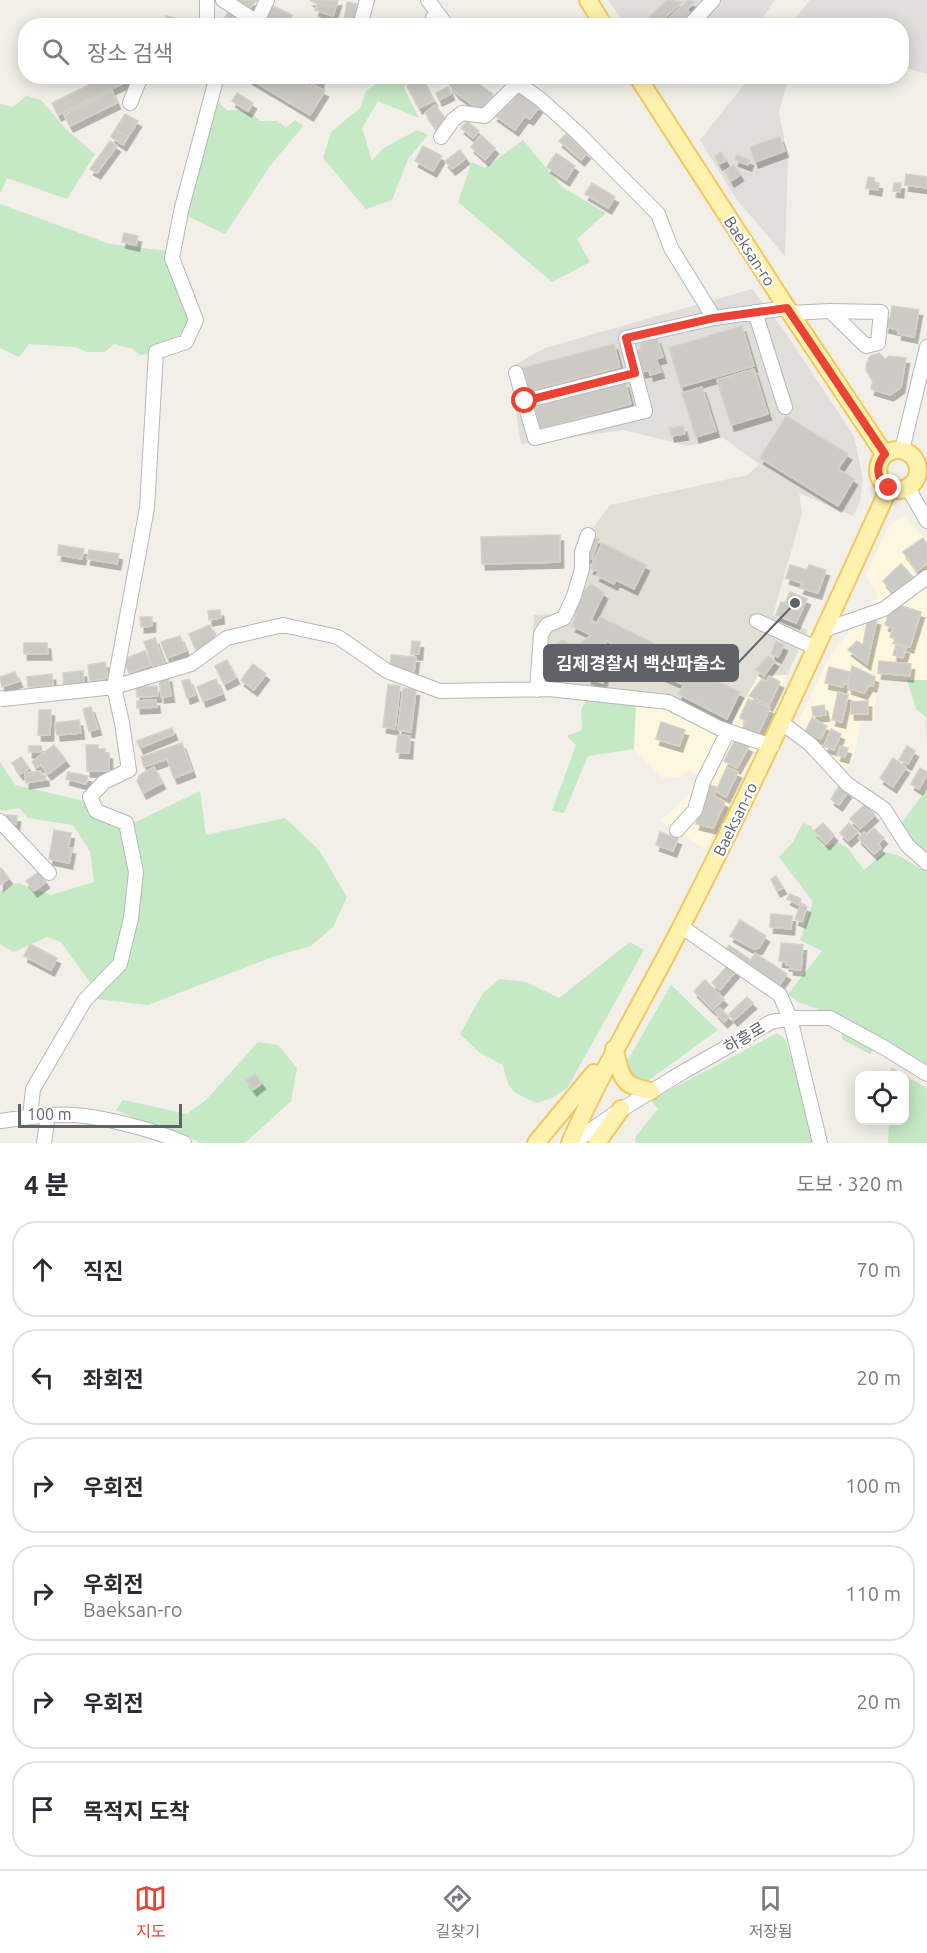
<!DOCTYPE html>
<html lang="ko">
<head>
<meta charset="utf-8">
<style>
	:root { --surface:#fff; --page:#f2f2f3; --text:#2b2b33; --muted:#7c7c81; --line:#e1e1e2; --accent:#ea4335 }
	body { margin:0; font-family:Ubuntu,"Noto Sans KR",sans-serif; background:var(--page); color:var(--text) }
	.controls { position:absolute; right:18px; bottom:18px; display:grid; overflow:hidden; border-radius:12px; box-shadow:0 3px 15px #0003 }
	.controls button { width:54px; height:54px; display:grid; place-items:center; padding:0; border:0; border-bottom:2px solid var(--line); background:var(--surface); color:var(--text); font:30px sans-serif }
	.scale { position:absolute; left:18px; bottom:15px; width:164px; box-sizing:border-box; padding-left:6px; border:3px solid #5f6368; border-top:0; font-size:16px; line-height:21px; white-space:nowrap; color:#5f6368; -webkit-text-stroke:4px #fff; paint-order:stroke }
	.stop { position:absolute; width:18px; height:18px; margin:-14px; border:4px solid #ea4335; border-radius:50%; background:#fff }
	.stop.end { background:#ea4335; border-color:#fff; box-shadow:0 2px 6px #0008 }
	.list { margin:0; padding:0; list-style:none }
	h2 { display:flex; justify-content:space-between; align-items:center; height:78px; margin:0; padding:0 24px; font-size:26px }
	h2 small { font-size:20px; font-weight:400; color:var(--muted) }
	.list li { display:grid; grid-template-columns:39px 1fr auto; gap:18px; align-items:center; box-sizing:border-box; height:96px; margin:0 12px 12px; padding:0 12px; border:2px solid var(--line); border-radius:24px }
	.list b { display:block; font-size:22px; white-space:nowrap }
	.list p { margin:0; font-size:20px; white-space:nowrap; color:var(--muted) }
	.list em { font-size:20px; font-style:normal; color:var(--muted) }
	.icon { flex:none; width:33px; height:33px; fill:none; stroke:currentColor; stroke-width:2; stroke-linecap:round; stroke-linejoin:round }
	.map { position:relative; flex:none; width:927px; height:1143px; overflow:hidden }
	.search { position:absolute; background:var(--surface); box-shadow:0 3px 15px #0003; left:18px; right:18px; top:18px; height:66px; display:flex; align-items:center; gap:15px; box-sizing:border-box; padding:0 21px; border-radius:24px; color:var(--muted); font-size:22px }
	.sheet { height:726px; background:var(--surface) }
	nav { display:flex; justify-content:space-around; align-items:center; box-sizing:border-box; height:84px; border-top:2px solid var(--line); background:var(--surface); font-size:16px; color:var(--muted) }
	nav a { display:grid; justify-items:center; gap:3px }
	nav .on { color:var(--accent) }
	.map>svg:first-child { display:block }
</style>
</head>
<body>
<div class="map">
<svg width="927" height="1143" viewBox="0 0 927 1143">
	<defs>
		<filter id="shadow"><feDropShadow dx="3.5" dy="6" stdDeviation="0" flood-color="#0004"/></filter>
	</defs>
	<rect width="100%" height="100%" fill="#f1efe8"/>
	<path fill="#fef7e0" d="M905 516 927 540V680H879L873 721 861 722 853 760 842 771 796 726 831 654 878 597 866 575 889 525Z
		M787 675 763 734 706 849 660 821 678 805 701 777 689 770 680 776 663 779 634 749 636 701 758 676Z"/>
	<path fill="#e0deda" d="M608 0H775L757 26 626 25Z
		M810 0H927V74L902 67V26L790 25Z
		M750 77H789L779 112 788 159 785 256 737 200 700 140Z
		M752 289 783 329 854 436 863 479 860 502 853 516 799 493 722 437 688 446 624 430 521 444 509 368 545 348Z"/>
	<path fill="#e1ded6" d="M760 464 799 493 802 513 773 615 808 630 787 675 758 676 729 727 667 697 530 685 534 615 561 614 591 530 610 505 747 475Z"/>
	<path fill="#c5e8c5" d="M406 77 408 78 404 88 419 118 378 101 362 128 372 161 382 149 417 130 428 135 408 159 392 200 366 209 323 158 331 132 360 108 366 91 386 77Z
		M26 96 41 100 66 129 95 154 67 199 7 178 0 194V104L13 107Z
		M216 100 228 111C239 108 252 112 260 121H277L286 128 295 120 303 126 270 166 225 234 185 215Z
		M523 140 562 187 606 213 577 239 590 262 552 282 458 202 472 162 485 168Z
		M0 204 110 244 167 251 191 317 188 329 174 350 140 355 133 349 114 344 105 352H87L75 347 29 344 19 357 0 348Z
		M907 680H927V745L926 717 916 709Z
		M588 697 636 701 634 749 588 756 564 813 552 811 576 745 567 736 582 730 581 710Z
		M0 762 15 785 80 800 136 822 200 791 206 835 285 818 319 850 347 897 333 927 311 946 272 957 148 1005 96 999 89 981 61 942 47 937 14 952 0 944V892L18 883 51 895 94 882 90 851 73 825 28 818 19 808 2 811 0 810Z
		M927 789V858L900 825Z
		M803 823 811 826 823 847 838 843 847 847 864 870 884 852 898 855 921 869H927V1064L885 1039 870 1054 843 1040 838 1016 798 1002 788 994 822 951 800 940 813 902 779 857 793 842Z
		M630 942 644 950 568 1087 554 1097 537 1103C512 1092 509 1093 503 1065L480 1053 460 1034 483 993 500 979 526 982 559 998Z
		M671 985 718 1030 645 1083 634 1081 625 1065Z
		M777 1033 785 1039 803 1096 814 1143H635L636 1136 658 1109 651 1100Z
		M258 1042 278 1045 297 1068 291 1101 245 1143H201L178 1132 148 1124 116 1110 123 1100 187 1114 206 1100Z
		M891 1067 927 1088V1143H888L889 1121 904 1120V1076L890 1075Z"/>
	<path fill="#cccac5" stroke="#d6d1c6" stroke-width="1.5" filter="url(#shadow)" d="M232 0H257L247 12Z
		M310 0H338L333 16 315 10 317 4Z
		M667 0 682 2 656 26H640Z
		M688 0 695 2 687 10 691 14 684 26H673L667 20Z
		M347 2 358 4 355 26H343Z
		M271 5 292 15 287 26H271L263 22Z
		M230 10 241 18 235 26H232L223 19Z
		M166 16 201 25 200 26H164Z
		M107 76H133L134 78 58 115 52 103Z
		M245 76H292L311 87 312 84 325 91 310 115Z
		M305 76H321L320 83 305 79Z
		M467 76 493 94 481 111 456 93 449 84 458 78 462 84Z
		M422 78 434 101 419 108 407 86Z
		M448 87 451 94 439 100 436 93Z
		M112 91 117 103 70 126 64 115Z
		M518 92 539 107 530 119 525 116 515 130 494 115 504 101 509 105Z
		M237 93 253 103 248 111 232 101Z
		M435 105 447 121 436 129 425 113Z
		M125 114 138 121 128 137 115 130Z
		M467 121 479 131 473 138 461 128Z
		M115 130 128 137 123 145 111 137Z
		M566 134 587 153 581 160 559 141Z
		M481 135 495 148 485 160 471 147Z
		M780 137 785 151 755 162 750 147Z
		M110 141 117 146 97 173 90 169Z
		M423 146 442 156 433 171 415 161Z
		M460 150 466 158 452 169 445 161Z
		M721 152 726 161 719 164 715 156Z
		M556 153 575 166 566 180 547 167Z
		M737 155 750 160 748 165 735 160Z
		M734 165 740 175 731 181 725 171Z
		M906 174 927 177V188L905 185Z
		M868 177 874 178V182L879 183 878 190 866 188Z
		M592 183 615 197 608 208 585 194Z
		M894 183H901L900 192 893 191Z
		M124 233 138 236 136 245 122 242Z
		M892 306 919 310 914 337 898 334 899 330 885 327 887 317 890 318Z
		M742 326 754 366 681 387 669 348Z
		M657 338 663 357 656 359 661 372 650 375 649 370 642 372 635 351 641 349 640 344Z
		M614 344 620 367 529 391 523 368Z
		M879 353 885 359 889 356 906 358 901 387 890 395 871 389 873 381 866 370 867 363 870 356Z
		M754 369 768 414 731 425 717 380Z
		M625 382 631 404 540 429 534 407Z
		M702 387 716 431 696 437 682 393Z
		M786 416 848 454 838 469 854 479 838 506 760 458Z
		M683 426 685 434 671 436 670 428Z
		M560 535V562L482 564 481 537Z
		M592 537 599 539 592 559 584 556Z
		M923 538 927 545V563L917 571 903 552Z
		M602 543 646 565 634 589 616 580 614 584 596 575 599 572 590 568Z
		M59 545 84 549 82 559 58 555Z
		M89 550 119 554 117 564 87 559Z
		M901 564 913 577 899 590 892 591 883 581Z
		M790 565 807 570 809 565 826 570 818 593 800 588 802 583 786 578Z
		M591 584 604 593 591 620 597 623 600 617 684 658 681 664 740 692 727 719 678 694 684 685 661 675 664 669 642 658 639 665 625 659 628 652 607 641 599 652 585 662 579 664 567 663 550 653 562 640 568 643 580 644 591 635 572 626 577 614 572 611 581 594Z
		M790 592 807 599 796 623 776 615 781 602 785 603Z
		M892 603 921 612 910 647 894 642 895 639 890 637 893 628 885 625Z
		M220 610 221 618 209 620 208 611Z
		M140 617H152V626L141 627Z
		M868 617 877 619 867 664 848 650 857 641 863 645Z
		M210 625 217 641 196 650 189 634Z
		M180 636 186 651 167 658 161 642Z
		M155 638 165 666 154 669 144 642Z
		M412 641 420 642 419 654H411Z
		M776 641 784 645 778 657 771 654Z
		M24 643H47L48 654H24Z
		M896 645 906 648 903 658 893 655Z
		M145 651 151 665 129 673 123 659Z
		M391 655 416 657 414 672 390 670Z
		M768 656 775 661 764 676 756 670Z
		M227 660 236 678 224 684 215 666Z
		M879 661 911 664 910 676 878 673Z
		M105 662 108 678 90 681 88 665Z
		M253 664 266 674 254 690 241 680Z
		M852 666 875 677 873 686 869 685 864 693 848 688Z
		M829 667 850 672 847 684 844 683 843 687 825 683Z
		M590 669 605 673 603 683 588 678Z
		M83 671 84 684 64 686 63 673Z
		M15 672 19 681 2 687 0 677Z
		M52 674 53 685 28 687 27 677Z
		M168 676 171 696 161 697 159 677Z
		M769 676 780 682 769 705 749 696 762 679 767 682Z
		M189 679 195 695 187 698 182 681Z
		M216 679 222 694 203 701 197 687Z
		M388 685 400 686 395 729 383 727Z
		M157 686 158 696 137 697 136 687Z
		M403 688 416 690 411 732 398 730Z
		M838 692 848 695 842 722 832 720Z
		M748 699 770 708 757 736 742 730 746 721 740 718Z
		M156 700 157 707 137 708V701Z
		M868 701V714H851V702Z
		M824 705 826 715 813 716 812 707Z
		M91 707 98 729 89 731 83 709Z
		M39 710H51L50 735H38Z
		M812 718 827 726 821 739 805 732Z
		M79 720 81 733 57 735 55 723Z
		M661 722 685 730 679 746 656 739Z
		M172 728 174 734 140 748 137 741Z
		M831 729 841 734 834 750 824 746Z
		M398 735 410 736 409 753 396 752Z
		M735 740 749 746 737 768 724 761Z
		M182 743 192 771 174 778 167 759 144 767 141 757Z
		M54 745 66 760 48 774 41 765 36 768 32 762Z
		M86 745H98V749H105V753H109V771H87Z
		M29 746H41L42 752H29Z
		M840 746 848 748 845 757 837 755Z
		M907 746 915 751 908 764 899 760Z
		M21 757 29 768 20 774 12 763Z
		M893 758 906 767 893 787 880 778Z
		M154 767 162 783 143 793 137 781 140 775Z
		M727 767 738 772 726 797 716 791Z
		M920 768 927 772V775L919 789 911 784Z
		M41 771V775H45L46 780 26 783 25 773Z
		M68 772 88 776 86 784 66 779Z
		M707 784 716 787 714 796 725 802 713 828 696 824Z
		M839 786 848 792 839 805 831 799Z
		M865 804 875 815 860 829 850 819Z
		M7 815 17 816 16 824 6 822Z
		M823 823 834 835 826 844 814 831Z
		M849 823 858 832 848 841 840 833Z
		M874 828 884 838 878 844 881 848 874 854 858 838 864 832 867 835Z
		M54 830 71 833 68 848H72L69 863 49 859Z
		M660 832 678 839 673 851 656 845Z
		M1 868 9 878 0 885V869Z
		M39 872 46 882 34 891 26 881Z
		M776 876 783 888 777 891 771 879Z
		M790 894 801 899 799 905 787 899Z
		M801 904 807 907 802 922 795 919Z
		M771 914 792 916 791 929 770 927Z
		M740 920 766 936 759 948 753 949 730 936Z
		M781 943 803 945 801 970 790 969V965H786V962L779 961Z
		M30 944 57 958 51 970 24 956Z
		M729 945 751 960 755 953 787 974 778 987 725 952Z
		M729 964 737 970 720 990 712 983Z
		M705 980 724 999 713 1010 694 991Z
		M747 997 753 1003 734 1020 729 1014Z
		M720 1008 729 1017 724 1022 715 1012Z
		M255 1074 262 1083 253 1090 246 1080Z"/>
	<g fill="none" stroke-linecap="round" stroke-linejoin="round">
		<g stroke="#b5b8bc" stroke-width="16">
			<path id="minor" d="M223 0 263 26
				M428 0 447 26
				M207 26V0
				M255 26 267 0
				M360 26 367 0
				M430 26 436 11
				M689 26 713 0
				M508 76 540 99 579 134 658 214 671 248 714 318
				M130 103 141 76
				M441 137 453 120 462 113 485 116 518 83
				M755 312 785 407
				M790 313 830 311 866 346 878 343 881 312 830 311
				M516 373 535 438 645 411 626 338 714 318 787 308
				M525 401 635 373
				M902 450 927 347
				M908 488 927 521
				M757 621 816 648
				M824 630 884 609 927 577
				M537 690 541 634 547 625 564 618 574 596 582 569V552L588 535
				M0 698 3 699 114 687 191 664 227 638 283 625 338 637 387 671 440 691 549 689 668 702 719 728 772 746
				M782 723 810 744 847 784 884 809 907 845 927 863
				M0 821 49 873
				M677 830 695 810 703 782 728 731
				M682 927 780 995 790 1018 820 1143
				M30 1117 33 1089 85 1000 120 964 131 918 136 872 126 823 96 811 90 797 104 782 129 770 122 723 114 687 147 508 156 352 186 342 196 320 172 258 182 207 217 76
				M0 1121C24 1118 50 1113 75 1115 105 1117 157 1131 184 1143
				M44 1143 48 1116
				M573 1143 611 1116 683 1072 771 1022 790 1018H830L883 1047 927 1074"/>
		</g>
		<g stroke="#f2c960" stroke-width="20">
			<path id="major" d="M588 0 604 26
				M637 76 787 308 885 455
				M878 470a20 20 0 1 1 40 0a20 20 0 1 1-40 0Z
				M614 1049C623 1078 619 1085 651 1091
				M536 1143 594 1073
				M570 1143C603 1067 645 998 682 925 756 781 822 635 889 488
				M597 1143 621 1109"/>
		</g>
		<use href="#minor" stroke="#fff" stroke-width="14"/>
		<use href="#major" stroke="#fff2af" stroke-width="16"/>
	</g>
	<g fill="none" stroke-linecap="round" stroke-linejoin="round">
		<path stroke="#ea4335" stroke-width="8" d="M525 401 635 373 626 338 714 318 787 308 885 454C875 466 876 479 889 488"/>
	</g>
	<g text-anchor="middle" dominant-baseline="central" stroke-width="4.5" stroke-linejoin="round" paint-order="stroke">
		<g font-size="16" fill="#5f6368" stroke="#fff">
			<text transform="translate(750 251) rotate(57)">Baeksan-ro</text>
			<text transform="translate(735 819) rotate(-64)">Baeksan-ro</text>
			<text transform="translate(744 1037) rotate(-30)">하흥로</text>
		</g>
	</g>
	<path fill="none" stroke="#5f6368" stroke-width="2" d="M795 603L738 663"/>
	<circle fill="#5f6368" stroke="#fff" stroke-width="2" cx="795" cy="603" r="6"/>
	<rect fill="#5f6368" stroke="#5f6368" stroke-width="2" x="544" y="645" width="194" height="36" rx="6"/>
	<g font-size="18" text-anchor="middle" font-weight="bold" fill="#fff">
		<text x="641" y="670">김제경찰서 백산파출소</text>
	</g>
</svg>
<div class="controls">
<button><svg class="icon" aria-label="locate" viewBox="0 0 24 24"><circle cx="12" cy="12" r="6"/><path d="M12 2v4M12 18v4M2 12h4M18 12h4"/></svg></button>
</div>
<div class="scale">100 m</div>
<div class="stop" style="left:525px;top:401px"></div>
<div class="stop end" style="left:889px;top:488px"></div>
<div class="search"><svg class="icon" aria-label="search" viewBox="0 0 24 24"><circle cx="10" cy="10" r="6"/><path d="M15 15l6 6"/></svg>장소 검색</div>
</div>
<section class="sheet">
<h2>4 분<small>도보 · 320 m</small></h2>
<ul class="list">
<li><svg class="icon" aria-label="ahead" viewBox="0 0 24 24"><path d="M12 20V5M6 11l6-6 6 6"/></svg><div><b>직진</b></div><em>70 m</em></li>
<li><svg class="icon" aria-label="left" viewBox="0 0 24 24"><path d="M17 20v-9H6M10 6l-5 5 5 5"/></svg><div><b>좌회전</b></div><em>20 m</em></li>
<li><svg class="icon" aria-label="right" viewBox="0 0 24 24"><path d="M7 20v-9h11M14 6l5 5-5 5"/></svg><div><b>우회전</b></div><em>100 m</em></li>
<li><svg class="icon" aria-label="right" viewBox="0 0 24 24"><path d="M7 20v-9h11M14 6l5 5-5 5"/></svg><div><b>우회전</b><p>Baeksan-ro</p></div><em>110 m</em></li>
<li><svg class="icon" aria-label="right" viewBox="0 0 24 24"><path d="M7 20v-9h11M14 6l5 5-5 5"/></svg><div><b>우회전</b></div><em>20 m</em></li>
<li><svg class="icon" aria-label="arrive" viewBox="0 0 24 24"><path d="M6 21V4h12l-3 4 3 4H6"/></svg><div><b>목적지 도착</b></div></li>
</ul>
</section>
<nav>
<a class="on"><svg class="icon" aria-label="map" viewBox="0 0 24 24"><path d="M3 6l6-2 6 2 6-2v14l-6 2-6-2-6 2zM9 4v14M15 6v14"/></svg>지도</a>
<a><svg class="icon" aria-label="directions" viewBox="0 0 24 24"><path d="M12 3l9 9-9 9-9-9zM9 14v-3h6M13 9l2 2-2 2"/></svg>길찾기</a>
<a><svg class="icon" aria-label="saved" viewBox="0 0 24 24"><path d="M7 4h10v16l-5-4-5 4z"/></svg>저장됨</a>
</nav>
</body>
</html>
